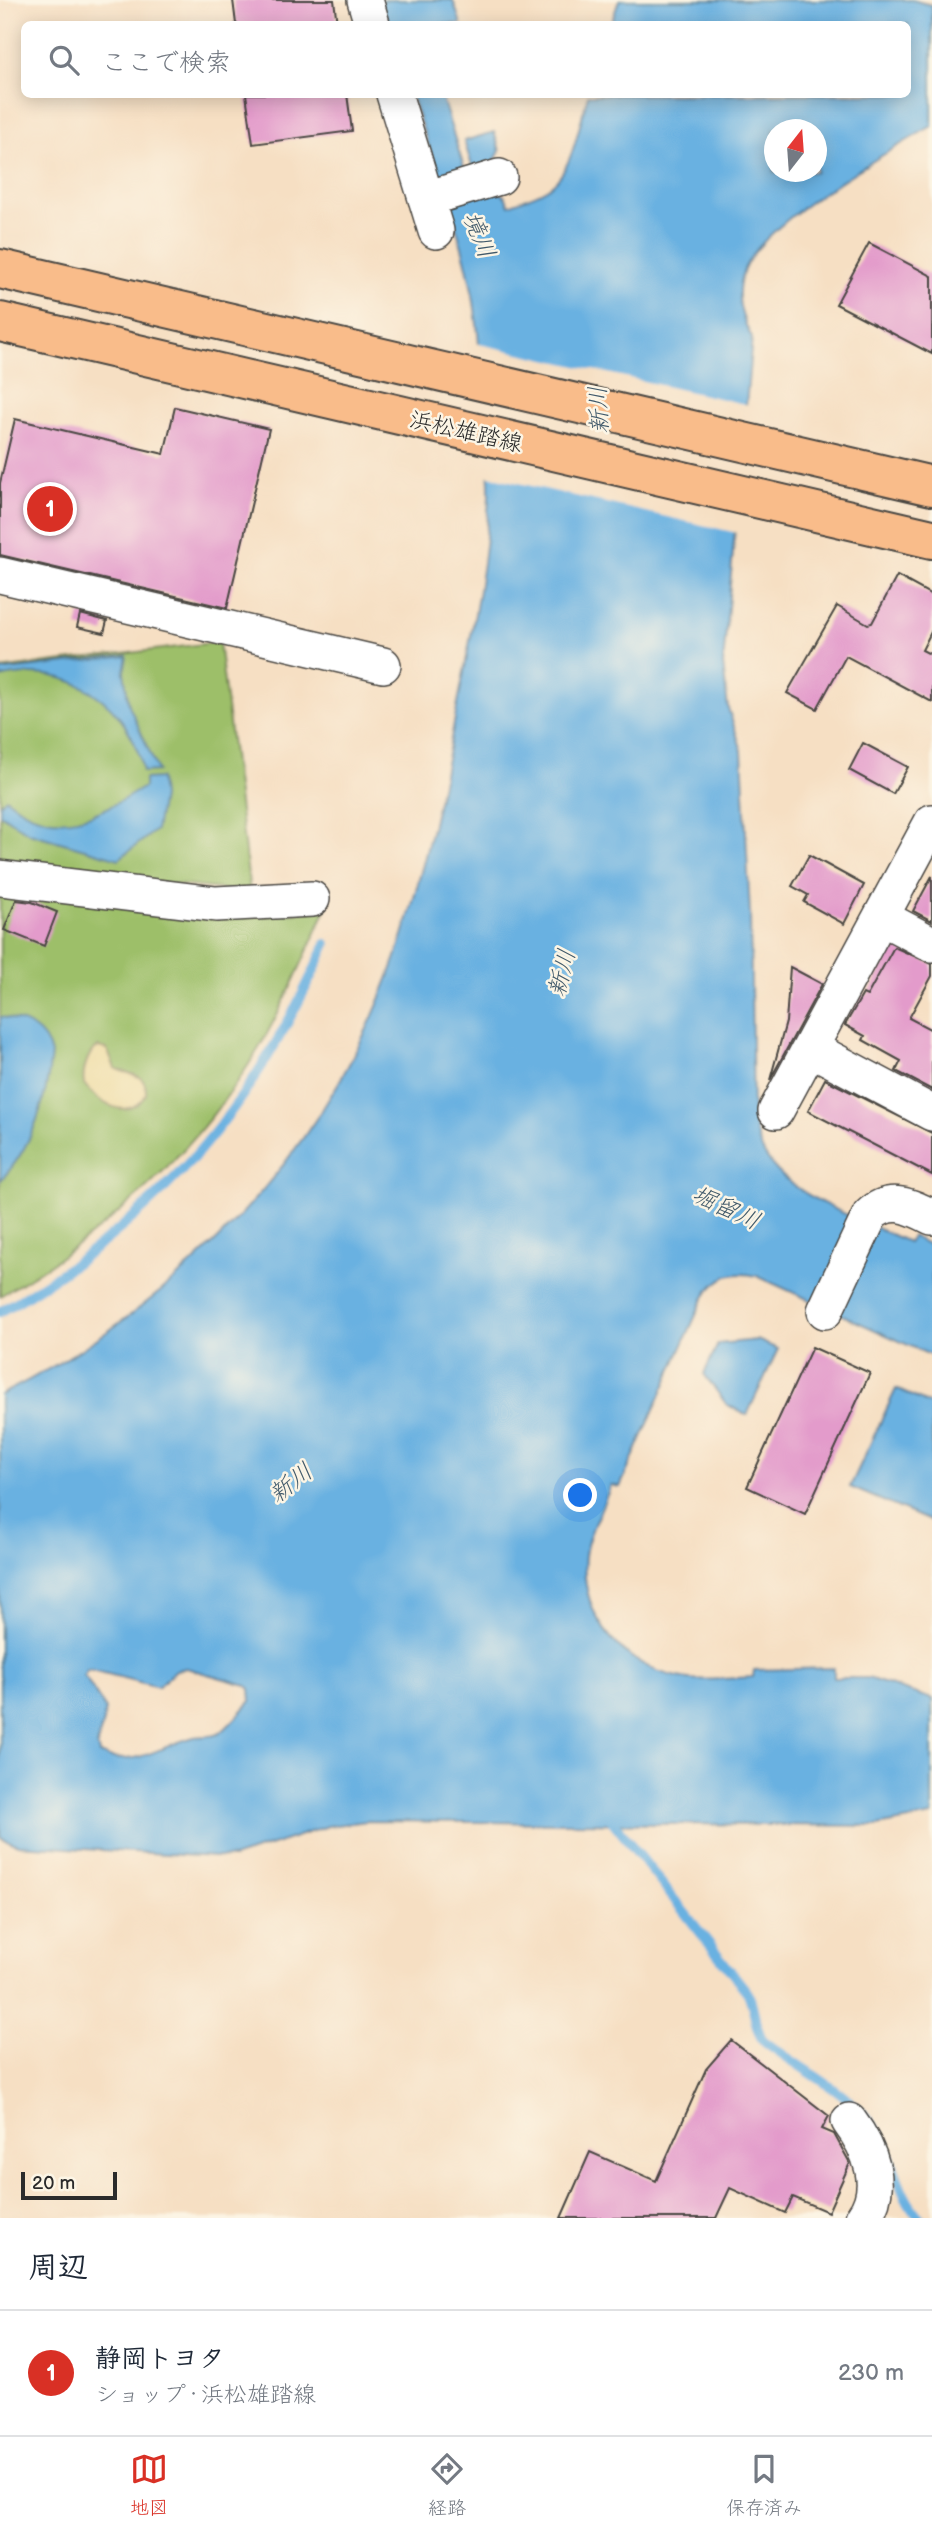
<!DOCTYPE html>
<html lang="ja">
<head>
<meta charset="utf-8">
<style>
	:root { --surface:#fff; --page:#f6f6f7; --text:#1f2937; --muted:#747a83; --line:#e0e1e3; --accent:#d93025 }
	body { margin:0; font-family:"Balsamiq Sans","Klee One",sans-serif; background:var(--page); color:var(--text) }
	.compass { position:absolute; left:764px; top:119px; width:63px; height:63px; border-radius:50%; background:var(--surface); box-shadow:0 4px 18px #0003; rotate:17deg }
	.scale { position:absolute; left:21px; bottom:18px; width:96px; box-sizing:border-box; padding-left:7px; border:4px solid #2b2b2b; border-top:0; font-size:19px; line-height:24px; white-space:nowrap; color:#2b2b2b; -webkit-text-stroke:5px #fcf5e5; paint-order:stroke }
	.you { position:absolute; left:581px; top:1496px; width:24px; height:24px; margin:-18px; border:5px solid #fff; border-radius:50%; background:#1a73e8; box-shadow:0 0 0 10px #1a73e833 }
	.badge { display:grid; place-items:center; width:46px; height:46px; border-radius:50%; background:var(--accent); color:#fff; font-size:23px; font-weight:700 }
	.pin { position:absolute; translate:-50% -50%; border:4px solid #fff; box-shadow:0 2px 7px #0006 }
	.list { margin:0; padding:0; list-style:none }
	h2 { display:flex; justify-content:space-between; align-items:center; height:91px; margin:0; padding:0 28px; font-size:30px }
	h2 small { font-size:23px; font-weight:400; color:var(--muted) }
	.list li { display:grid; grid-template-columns:46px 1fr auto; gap:21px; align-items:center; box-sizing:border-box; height:126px; padding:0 28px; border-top:2px solid var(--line) }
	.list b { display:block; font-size:26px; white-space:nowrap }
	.list p { margin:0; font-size:23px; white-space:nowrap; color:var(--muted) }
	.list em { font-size:23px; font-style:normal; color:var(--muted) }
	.icon { flex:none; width:38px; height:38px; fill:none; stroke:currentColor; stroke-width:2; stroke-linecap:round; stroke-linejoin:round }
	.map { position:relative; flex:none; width:932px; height:2218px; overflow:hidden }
	.search { position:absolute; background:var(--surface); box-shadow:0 4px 18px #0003; left:21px; right:21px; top:21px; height:77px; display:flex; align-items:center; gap:18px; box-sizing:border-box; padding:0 24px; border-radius:10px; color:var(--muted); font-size:26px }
	.sheet { height:217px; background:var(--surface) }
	nav { display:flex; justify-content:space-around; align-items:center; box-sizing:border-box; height:98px; border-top:2px solid var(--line); background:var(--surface); font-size:19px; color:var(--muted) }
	nav a { display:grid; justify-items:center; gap:4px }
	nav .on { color:var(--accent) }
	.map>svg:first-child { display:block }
</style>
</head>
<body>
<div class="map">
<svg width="932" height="2218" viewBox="0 0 932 2218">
	<rect width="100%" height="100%" fill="#fcf5e5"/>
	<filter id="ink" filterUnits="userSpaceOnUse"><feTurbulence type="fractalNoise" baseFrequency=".0143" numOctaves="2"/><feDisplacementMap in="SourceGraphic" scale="14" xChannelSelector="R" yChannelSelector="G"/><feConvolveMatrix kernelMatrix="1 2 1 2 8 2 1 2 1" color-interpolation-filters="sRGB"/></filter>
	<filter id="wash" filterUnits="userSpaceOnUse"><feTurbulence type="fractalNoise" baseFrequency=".00686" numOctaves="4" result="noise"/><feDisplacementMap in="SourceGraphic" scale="28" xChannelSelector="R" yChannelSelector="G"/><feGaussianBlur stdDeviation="1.57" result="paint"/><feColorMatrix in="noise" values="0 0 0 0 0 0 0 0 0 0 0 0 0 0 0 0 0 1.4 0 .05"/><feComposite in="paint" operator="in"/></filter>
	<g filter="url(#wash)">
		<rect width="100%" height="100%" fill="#f6dfc3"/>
		<path fill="#9dbf69" stroke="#64754a" stroke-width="2" d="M219 642 250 892 0 867V669Z
			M0 891 265 916 326 909C305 956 285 1003 259 1048 196 1153 104 1235 0 1296Z"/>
		<path fill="#eeda9e" stroke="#8c8264" stroke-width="2" d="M98 1047 107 1049 115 1068C130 1076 147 1072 146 1094 129 1122 100 1105 84 1084 82 1073 87 1052 98 1047Z"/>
		<path fill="#69b1e1" stroke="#4a6e86" stroke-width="2" fill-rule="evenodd" d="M380 0H453L461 24H388Z
			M619 0H912L932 5V126C885 154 762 221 743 272 734 296 741 317 752 338L723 664 728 708 742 751 750 914 753 1114C755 1129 757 1142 765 1155 789 1197 866 1222 908 1242L912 1236 932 1246V1356L757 1276C731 1270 716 1277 703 1299L620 1487 611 1485C603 1507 587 1534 585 1556 579 1619 627 1672 689 1679 709 1681 732 1678 753 1677L754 1670 834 1668V1678H868L932 1699V1816L877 1826 367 1821 328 1826 233 1858 18 1845 0 1837V1395C180 1306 330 1150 396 957 422 879 440 798 455 718 469 645 486 570 489 496 490 471 485 446 484 421 481 387 481 351 476 317 468 245 434 164 411 95H441L466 174 505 196 509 205C525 198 547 193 558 179 575 158 580 120 588 95L908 94V24H611ZM774 130H816V172H774ZM186 1668 246 1685 250 1689 251 1701C246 1707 226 1729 220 1733 212 1738 203 1735 194 1737 159 1746 136 1769 99 1754L97 1745 106 1710 84 1675 88 1669 158 1687 176 1670Z
			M494 132 500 151 491 168 474 172 464 141Z
			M127 656 124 672 129 705 158 771 143 772C132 704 68 660 0 678V671Z
			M160 778 162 797 156 830 119 859 29 833 0 814V804L6 798C55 840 97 816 144 787V779Z
			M0 1017C24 1019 46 1030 51 1054 47 1100 32 1148 0 1181Z
			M757 1340 778 1349 747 1415 727 1405 704 1374 718 1344Z
			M896 1389 932 1405V1522L850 1487Z"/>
		<path fill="#f6dfc3" d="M475 343 749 405 737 533 484 475Z"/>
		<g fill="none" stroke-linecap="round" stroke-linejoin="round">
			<path stroke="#69b1e1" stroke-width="10" d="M0 1312C158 1220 253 1111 326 944
				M606 1813 748 1993C755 2009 754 2024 762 2039 798 2069 850 2091 877 2131 895 2158 897 2194 920 2218"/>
		</g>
		<g id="blocks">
			<path fill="#e39bcb" d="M233 0H334L337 24H236Z
				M246 94H347L352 131 253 144Z
				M869 243 932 276V354L836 304Z
				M175 407 269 429 227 608 0 555V483L15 419 164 454Z
				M897 576 932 595V630L922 650 932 655V702L846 656 817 709 787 693 837 606 868 624 872 623Z
				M80 614 107 621 104 633 77 627Z
				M863 743 908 767 893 794 849 770Z
				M809 855 864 885 844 924 804 902 808 895 792 886Z
				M932 876V921L913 911Z
				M16 900 32 902 57 912 44 946 4 930Z
				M894 947 932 964V976L909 1018 932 1030V1090L896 1071 901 1061 863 1040 865 1036 845 1025 863 994 867 996Z
				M790 967 822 984 770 1080 786 1022Z
				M825 1079 932 1133V1175L808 1111Z
				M812 1347 870 1373 805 1514 747 1487Z
				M731 2040 829 2116 822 2129 834 2134 850 2163 828 2212 793 2197 785 2213 730 2188 716 2218H561L590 2152 656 2181 706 2069Z"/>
		</g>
	</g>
	<g filter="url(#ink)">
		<use href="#blocks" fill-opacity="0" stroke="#494642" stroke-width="2"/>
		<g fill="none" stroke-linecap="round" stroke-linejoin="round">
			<g stroke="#494642" stroke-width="38">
				<path id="minor" d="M365 0 372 24
					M394 94 436 231
					M426 199 499 177
					M0 575 383 665
					M0 878 216 904 312 899
					M881 917 932 944
					M810 1048 932 1113
					M776 1111 932 822
					M825 1311 870 1215C890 1196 910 1206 932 1217
					M849 2121C870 2149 886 2187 863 2218"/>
			</g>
			<g stroke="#494642" stroke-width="42">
				<path id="major" d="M0 269 932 486
					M0 322 932 539"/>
			</g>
			<use href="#minor" stroke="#fff" stroke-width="35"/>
			<use href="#major" stroke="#f9bc8a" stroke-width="38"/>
		</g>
	</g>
	<g text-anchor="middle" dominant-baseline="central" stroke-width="5" stroke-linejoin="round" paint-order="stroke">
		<g font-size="23" fill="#2b2b2b" stroke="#fcf5e5">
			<text transform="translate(466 432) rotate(13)">浜松雄踏線</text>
		</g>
		<g font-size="24" font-style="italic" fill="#415a6b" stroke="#fcf5e5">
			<text transform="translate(479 235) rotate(68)">境川</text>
			<text transform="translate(599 410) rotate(-93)">新川</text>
			<text transform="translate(562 973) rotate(-76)">新川</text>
			<text transform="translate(726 1208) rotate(25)">堀留川</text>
			<text transform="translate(291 1483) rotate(-38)">新川</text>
		</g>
	</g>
</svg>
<svg class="compass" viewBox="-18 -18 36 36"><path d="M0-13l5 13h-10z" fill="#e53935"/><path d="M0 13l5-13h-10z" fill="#747a83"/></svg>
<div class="scale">20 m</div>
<div class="you"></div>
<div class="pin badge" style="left:50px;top:509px">1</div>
<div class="search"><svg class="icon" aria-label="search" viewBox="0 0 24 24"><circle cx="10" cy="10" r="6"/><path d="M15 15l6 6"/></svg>ここで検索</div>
</div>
<section class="sheet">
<h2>周辺<small></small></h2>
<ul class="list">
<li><span class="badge">1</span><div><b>静岡トヨタ</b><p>ショップ · 浜松雄踏線</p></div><em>230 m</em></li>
</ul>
</section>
<nav>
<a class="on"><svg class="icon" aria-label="map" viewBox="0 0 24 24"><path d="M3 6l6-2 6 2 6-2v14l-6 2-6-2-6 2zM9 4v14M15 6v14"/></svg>地図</a>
<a><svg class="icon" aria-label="directions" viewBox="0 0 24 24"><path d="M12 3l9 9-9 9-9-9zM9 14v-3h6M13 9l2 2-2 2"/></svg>経路</a>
<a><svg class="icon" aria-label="saved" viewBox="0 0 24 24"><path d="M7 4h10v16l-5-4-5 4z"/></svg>保存済み</a>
</nav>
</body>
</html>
